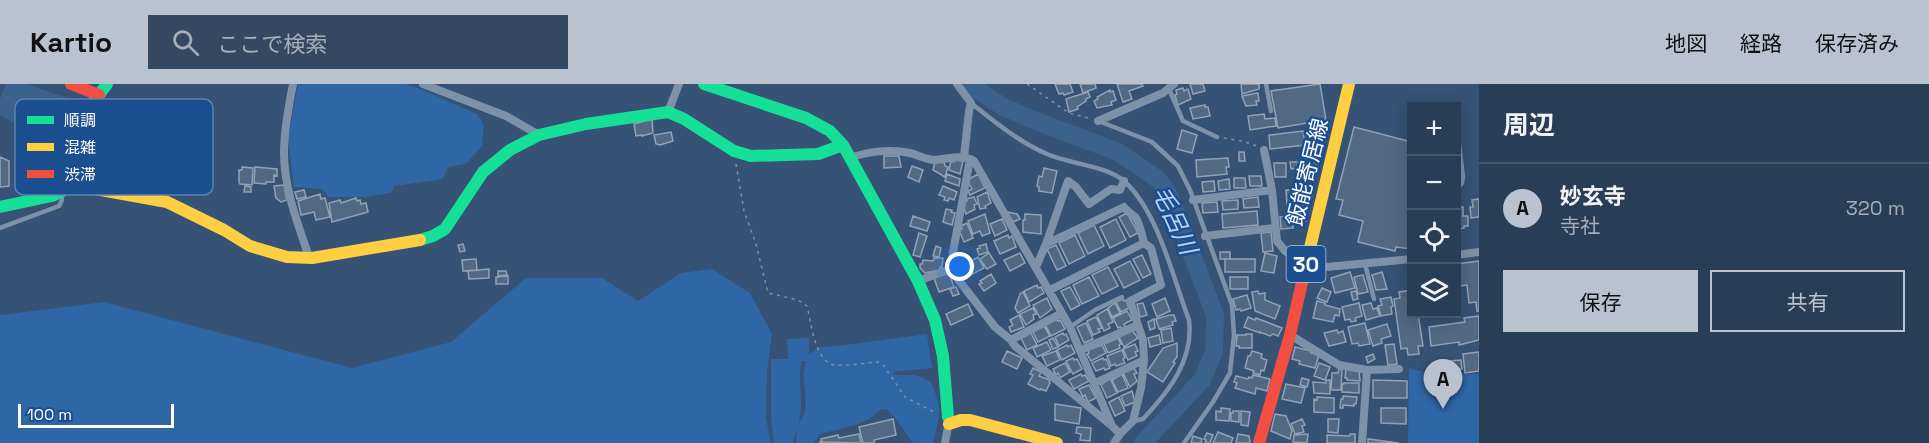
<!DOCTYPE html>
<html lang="ja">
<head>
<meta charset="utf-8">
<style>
	:root { --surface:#283e57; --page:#344961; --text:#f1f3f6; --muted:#a5aeba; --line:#44576d; --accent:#b9c2ce }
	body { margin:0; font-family:"Space Grotesk","Noto Sans JP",sans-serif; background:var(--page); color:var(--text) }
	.controls { position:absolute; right:18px; top:18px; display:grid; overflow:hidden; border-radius:0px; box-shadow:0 3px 15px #0003 }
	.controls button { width:54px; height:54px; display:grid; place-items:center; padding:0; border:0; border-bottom:2px solid var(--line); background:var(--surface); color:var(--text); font:30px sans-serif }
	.scale { position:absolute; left:18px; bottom:15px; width:156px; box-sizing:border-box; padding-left:6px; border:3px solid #fff; border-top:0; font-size:16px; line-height:21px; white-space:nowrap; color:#fff; -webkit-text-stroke:4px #1b4f8f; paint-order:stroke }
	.you { position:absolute; left:960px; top:183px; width:21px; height:21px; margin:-15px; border:4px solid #fff; border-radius:50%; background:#1a73e8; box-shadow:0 0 0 9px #1a73e833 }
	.badge { display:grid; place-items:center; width:39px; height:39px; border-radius:50%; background:var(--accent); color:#111; font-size:20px; font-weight:700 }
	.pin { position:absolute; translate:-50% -50px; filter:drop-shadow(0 2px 3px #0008) }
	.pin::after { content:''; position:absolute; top:32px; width:21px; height:18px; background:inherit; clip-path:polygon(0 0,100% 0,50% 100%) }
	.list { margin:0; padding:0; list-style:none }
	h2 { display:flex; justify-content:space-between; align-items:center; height:78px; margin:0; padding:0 24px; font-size:26px }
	h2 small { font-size:20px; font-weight:400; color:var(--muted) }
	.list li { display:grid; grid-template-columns:39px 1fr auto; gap:18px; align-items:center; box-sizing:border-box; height:90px; padding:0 24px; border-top:2px solid var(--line) }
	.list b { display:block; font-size:22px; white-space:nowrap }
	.list p { margin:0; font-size:20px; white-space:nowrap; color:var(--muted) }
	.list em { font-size:20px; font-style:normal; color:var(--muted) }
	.actions { display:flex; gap:12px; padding:18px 24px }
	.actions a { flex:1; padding:14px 0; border:2px solid var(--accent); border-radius:0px; text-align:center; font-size:21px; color:var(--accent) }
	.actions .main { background:var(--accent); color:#111 }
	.icon { flex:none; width:33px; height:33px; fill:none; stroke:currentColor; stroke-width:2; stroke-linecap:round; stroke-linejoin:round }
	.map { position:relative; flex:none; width:1479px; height:359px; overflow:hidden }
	header { display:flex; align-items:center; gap:36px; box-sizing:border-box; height:84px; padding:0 30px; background:var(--accent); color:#111 }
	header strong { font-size:28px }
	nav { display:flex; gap:33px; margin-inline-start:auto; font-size:21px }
	.search { width:420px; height:54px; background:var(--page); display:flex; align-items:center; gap:15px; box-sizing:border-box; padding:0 21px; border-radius:0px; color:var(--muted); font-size:22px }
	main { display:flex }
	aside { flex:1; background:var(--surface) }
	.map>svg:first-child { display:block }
</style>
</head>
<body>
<header>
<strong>Kartio</strong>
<div class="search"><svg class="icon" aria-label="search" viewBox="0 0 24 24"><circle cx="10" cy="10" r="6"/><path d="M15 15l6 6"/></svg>ここで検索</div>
<nav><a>地図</a><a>経路</a><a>保存済み</a></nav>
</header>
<main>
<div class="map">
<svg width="1479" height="359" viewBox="0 0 1479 359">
	<rect width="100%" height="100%" fill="#365274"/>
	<path fill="#2f66a5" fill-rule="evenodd" d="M298 0H405L423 6 477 30 484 41 482 62 466 80 448 83 443 95 394 102 391 109 364 113H328L322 105 294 103 288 55Z
		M712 185 750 209 772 250 767 288 766 334 771 359H0V231L104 218 352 284 451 258 526 194H602L638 217 681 189Z
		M927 250 932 284 893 288 895 291H915L930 297C943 323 940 331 933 359H913C904 348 896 332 886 325L880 326C869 340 836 346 819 350L815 359H796L797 345 793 359H774L771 334V275H788L787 255 809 254V270L819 264 828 262 830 263ZM801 277H806C798 299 814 319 799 339L801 324 800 290Z
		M1409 284 1437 292 1479 290V359H1408Z"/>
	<path fill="#3b618d" d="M6 0H27L70 15 63 31 48 57 0 31V15Z"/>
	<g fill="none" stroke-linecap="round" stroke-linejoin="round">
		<path stroke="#3b618d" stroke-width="18" d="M968 0 1002 22 1031 35 1118 68 1159 96 1170 113 1215 231 1214 268 1202 296 1143 359"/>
	</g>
	<path fill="#526984" stroke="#92a2b6" stroke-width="1.5" d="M1055 0H1070L1073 8 1064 11 1063 9 1059 10Z
		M1080 0H1095L1096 4 1083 9Z
		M1117 0H1142L1143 2 1129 7 1132 15 1123 18Z
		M1190 0H1203L1205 7 1193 10Z
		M1241 0H1259V5L1242 10Z
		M1320 0 1326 36 1278 44 1271 7Z
		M1183 4 1184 7 1188 5 1191 15 1178 21 1175 11 1177 10 1176 6Z
		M1110 6V8L1113 7 1116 16 1111 18 1112 21 1097 24 1094 17 1098 15 1097 13Z
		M1088 8 1090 13 1086 15V17L1077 23 1078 25 1069 28 1066 15Z
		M1258 9 1259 17H1256L1257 21 1246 22 1242 12Z
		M1205 21V23H1208L1210 32 1193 35 1190 24Z
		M1264 30 1265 35 1275 34 1276 42 1250 46 1248 32Z
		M652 35 653 49 642 52V51L636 52 634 40Z
		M1321 41V53L1309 55V42Z
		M1354 43 1412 58V165L1396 163 1395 167 1358 158 1363 137 1339 131 1343 116 1336 115Z
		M1182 46 1197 51 1192 69 1177 65Z
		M1303 47 1305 61 1270 65 1269 51Z
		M671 48 673 57 660 61 656 60 654 51Z
		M1239 68H1244L1245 77H1239Z
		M884 72H899L901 83 884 84Z
		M0 73 9 77V102L0 103Z
		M1228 74 1229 83H1226L1227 90 1197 93 1196 76Z
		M1306 75 1316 77 1317 84 1307 85 1308 88H1300V77H1306Z
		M954 76 963 77 960 90 949 86 951 77 954 78Z
		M935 78H944L945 82 948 83 945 93 933 86Z
		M1290 78H1298V84L1291 85Z
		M1274 79H1286V93H1275Z
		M912 82 923 86 919 98 908 93Z
		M242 83 253 84 252 101 240 100 239 98V86H242Z
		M255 83 277 85V92L274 91V98H266V100L254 99Z
		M1044 84 1057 87 1052 109 1039 107V103L1037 102 1039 92 1042 93Z
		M947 90 960 95 959 102 945 97Z
		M978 90 985 104 970 111 968 107 972 105 967 96Z
		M1249 92H1261L1262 102H1250Z
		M1234 94H1245L1246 104H1234Z
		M1229 95 1230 105 1219 106 1218 97Z
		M1214 97 1215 107 1203 108 1202 98Z
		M284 101 287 116 281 118 276 114 274 102Z
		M245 102 251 103V108H244Z
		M943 102 957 108 954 116 949 114 948 117 944 116 945 113 939 111Z
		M1300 102 1312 103V114H1308V117H1303V121H1287L1286 106H1300Z
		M304 106 306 113 297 115 295 108Z
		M987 108 991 119 985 122 986 124 980 125 977 113Z
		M320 110 321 115 325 114 330 133 316 136 314 128 301 131 298 117Z
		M974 113 977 120 974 121 975 125 966 130 963 121 964 118 967 117 966 115Z
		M1258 113 1259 123 1244 124 1243 115Z
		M356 114 357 117 360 116 361 120 366 119 368 128 332 138 329 119 340 116 341 119Z
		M1479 115V133L1471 134 1470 123H1473L1472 116Z
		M1238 116V125L1223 126 1222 117Z
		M1217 118 1218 128 1203 129 1202 119Z
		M1456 123H1463V132H1468V142H1464V144L1456 145Z
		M946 125 952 126 951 128 955 129 952 141 943 138Z
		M1257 127 1258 141 1223 144 1222 130Z
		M1007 128 1017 130 1020 135 1013 138Z
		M1127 129 1138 149 1130 153 1119 133Z
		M985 130 990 149 982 152 980 147 973 150 968 137Z
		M1025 130 1041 131V150L1023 148V136H1025Z
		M1305 130 1306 137 1293 139V144L1281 145 1280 133Z
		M913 132 930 138 927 147 910 142Z
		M1002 135 1007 146 995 152 990 140Z
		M1116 135 1126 156 1110 164 1100 143Z
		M967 139 973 154 964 158 959 146 962 145 961 142Z
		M1094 141 1104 162 1088 170 1078 149Z
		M1271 148 1273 167 1263 168 1261 149Z
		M919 149 927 152 920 173 913 171Z
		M1008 151 1009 154 1012 152 1016 163 1000 170 994 157Z
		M1075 151 1085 172 1069 180 1059 159Z
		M463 160 465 167 460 168 458 161Z
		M986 160 988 168 979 171 977 165 980 164 979 162Z
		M1056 161 1066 182 1057 186 1047 165Z
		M936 162 941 164 939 173 933 172Z
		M1220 168H1230V175H1220Z
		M989 169 996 180 987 185 980 175Z
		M1020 169 1025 179 1010 187 1004 176Z
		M1265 169 1277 172 1274 189 1261 187Z
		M1142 171 1151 190 1143 194 1133 175Z
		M978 173 984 184 967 193 962 182Z
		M934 174H943L942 183H940V186L925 189 920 184V180H922L923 176 933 177Z
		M476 175 477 186 463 187 462 176Z
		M1225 175H1255V188H1225Z
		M1130 177 1140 196 1124 204 1114 185Z
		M1479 177V227H1477L1476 218 1469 219 1467 201 1460 202 1457 180Z
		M1108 183 1118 202 1102 210 1092 191Z
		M489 185V194L469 195 468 187Z
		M498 187H506L507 191 498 192Z
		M1350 188 1355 204 1335 209 1331 194Z
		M1382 188 1387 205 1376 206 1372 191Z
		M949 189 954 203 939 208 934 194Z
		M991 190 996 199 984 207 979 200 982 199 980 197Z
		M1363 191 1368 208 1358 210 1354 193Z
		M508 192V200H496V193Z
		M1089 193 1099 212 1082 220 1073 201Z
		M1230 193H1248V205H1230Z
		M1037 201 1038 204 1041 203 1044 209 1029 218 1024 207Z
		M956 203 959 210 953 212 950 205Z
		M1070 203 1080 221 1071 226 1061 207Z
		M1322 204 1331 208 1327 218 1317 214Z
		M1412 206V230H1418L1423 262H1418L1419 270 1408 271 1407 264 1401 265 1394 215 1400 214 1399 208Z
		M1258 207 1259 210 1265 209V216L1280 222 1275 235 1255 227 1252 208Z
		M1356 207 1358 215 1353 216 1351 208Z
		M1023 208 1030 222 1018 229 1015 224 1020 210Z
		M1247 211 1251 224 1241 227 1240 225 1236 226 1233 215Z
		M1391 213 1393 222 1391 223 1392 230 1381 232 1378 222 1382 221 1380 215Z
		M1047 214 1052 225 1040 234 1033 221Z
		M1165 214 1170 227 1157 233 1152 220Z
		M1123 215 1124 217 1126 216 1129 224 1121 228 1116 218Z
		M1317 217 1325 219V221L1340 225 1339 232 1335 231 1333 238 1313 234Z
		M1115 219 1120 229 1112 233 1108 224Z
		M1143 219 1147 231 1140 233 1137 220Z
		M1359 219 1362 232 1355 234 1356 237 1351 238 1350 235 1345 236 1342 223Z
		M1371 219 1373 225 1377 224 1380 232 1366 236 1362 221Z
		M968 220 973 231 951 241 946 230Z
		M1033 224 1036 230 1033 231 1034 235 1026 241 1020 230Z
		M1107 225 1113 238 1108 240 1110 244 1104 247 1097 231Z
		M1127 227 1132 236 1124 240 1126 244 1122 245 1120 243 1118 244 1113 234Z
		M1019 231 1024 243 1011 248 1009 243 1013 241 1010 236Z
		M1170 231H1174L1176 237 1172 238 1173 241 1159 245 1156 235Z
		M1479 232V256L1459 261V258L1431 262 1429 243 1465 238 1464 234Z
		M1096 233 1102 244 1098 245 1100 248 1093 251 1087 237Z
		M1248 233 1255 236 1256 234 1282 244 1278 252 1273 250 1270 252 1260 248V249L1244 243Z
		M1056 235 1058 237 1060 236 1065 245 1051 252 1045 240Z
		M1154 235 1155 244 1150 246 1148 238Z
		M1086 239 1093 255 1084 259 1077 243Z
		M1365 239 1370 260 1359 262 1358 259 1352 260 1348 243Z
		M1387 240 1391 252 1381 255 1382 259 1373 262 1368 246Z
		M1044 242 1050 252 1038 258 1033 248Z
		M1171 244 1173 257 1163 259 1161 246Z
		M1132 246 1138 254 1124 263 1119 253Z
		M1337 246 1338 249 1343 247 1346 258 1329 262 1324 249Z
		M1031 249 1037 261 1027 266 1021 254Z
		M1063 249 1064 251 1066 250 1069 256 1059 262 1055 253Z
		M1246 250H1252V264H1239V262H1236L1237 251H1246Z
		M1159 251 1161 260 1150 263 1148 254Z
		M1053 254 1058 263 1053 265 1049 256Z
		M1118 254 1121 260 1119 261 1120 264 1108 269 1104 260Z
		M1047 258 1051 266 1037 273 1033 264Z
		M1177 259V273L1173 278 1175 279 1163 298 1147 288 1163 264Z
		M1135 260 1138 267 1135 268 1137 272 1128 276 1123 265Z
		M1394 260 1397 280 1388 281 1385 261Z
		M1067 261 1068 263 1071 261 1075 269 1062 276 1057 266Z
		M1102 261 1106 269 1091 277 1087 270 1089 269 1088 266Z
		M1295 263 1311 267V269L1319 271 1315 284 1299 280 1300 277 1292 275Z
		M1122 266 1125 274 1123 275 1125 279 1116 282 1115 280 1111 282 1107 272Z
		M1007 267 1022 274 1017 285 1002 278Z
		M1056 267 1060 276 1047 282 1042 272Z
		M1252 267 1262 270 1261 274 1267 276 1264 287 1261 286 1260 291 1253 289 1254 287 1245 284 1248 272H1250Z
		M1479 268V287L1465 289 1463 270Z
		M1373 270 1375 275 1368 279 1366 273Z
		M1073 274 1074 276 1077 275 1082 285 1073 290 1066 277Z
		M1103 274 1104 276 1106 275 1110 284 1105 286 1104 284 1096 287 1092 279Z
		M1461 276 1462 285 1450 286 1449 277Z
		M1065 279 1070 288 1060 294 1058 289 1056 291 1053 285Z
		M1319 279 1330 283 1325 296 1314 292Z
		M1033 284 1041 288 1039 292 1050 296 1049 298 1050 299 1046 307 1041 305 1040 306 1028 300 1033 291 1030 290Z
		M1134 284 1137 289 1134 290 1137 297 1130 303 1123 289Z
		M1339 284 1342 285 1341 306H1331L1332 289H1338Z
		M1346 284 1359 286 1360 297 1347 296V294H1345Z
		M1081 290 1082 292 1085 291 1089 297 1074 305 1069 296Z
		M1122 290 1128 304 1118 308 1112 296Z
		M1253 291 1270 295 1267 307 1256 304 1255 310 1235 304 1237 299 1234 298 1236 292 1248 295 1249 293 1252 294Z
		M1110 294 1117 309 1107 314 1101 301Z
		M1302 294 1309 296 1307 303 1300 301Z
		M1326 296H1330V310L1314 309 1313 298 1326 299Z
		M1373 296 1407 297V314H1373Z
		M1344 299H1359V309L1342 308V300H1344Z
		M1286 300 1305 304 1301 319 1282 315Z
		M1089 301 1096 314 1088 318 1085 311 1083 313 1079 305Z
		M1132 307 1135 318 1125 322 1121 312Z
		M1343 312 1357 313 1356 320H1354V322L1343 321V324H1340L1341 315H1343Z
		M1119 313 1125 327 1115 332 1109 318Z
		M1317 313 1334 314V329L1314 328V315L1317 316Z
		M1055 320 1081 324 1079 340 1055 336Z
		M1221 324 1230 325 1229 337 1216 336V327L1221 328Z
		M1381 324H1406V340L1381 339Z
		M1233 327H1239V338L1231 337V329H1233Z
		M1241 327 1250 328 1248 342 1241 341Z
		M1275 330 1286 332 1292 347 1290 355 1271 347Z
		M893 335 896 351 874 356V359H863L859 343Z
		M1302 335 1305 341 1302 342 1304 348 1295 350 1291 340Z
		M1328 335H1339L1338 349 1328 348Z
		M1077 343 1091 344 1090 357 1080 356 1081 350 1076 349Z
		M1218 348 1233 354 1231 359H1213Z
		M1207 349 1213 351 1210 359H1205L1206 356 1204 355Z
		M859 350 861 359 819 358 822 357 821 355 838 351 839 354Z
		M1238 350 1249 352 1250 359H1236Z
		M1308 350 1307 359 1293 358 1294 351Z
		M1350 350H1355V359H1327V351L1350 352Z
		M1193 352 1202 355 1201 359H1191Z
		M1368 355 1399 359H1368Z"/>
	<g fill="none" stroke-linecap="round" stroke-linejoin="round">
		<path stroke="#7d92a8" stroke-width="1.5" stroke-dasharray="3 4.5" stroke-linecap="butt" d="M1027 0 1069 29 1088 34
			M1224 54 1242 57 1257 62
			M736 80 744 127 756 160 768 209 798 216 807 222C811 237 815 281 836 281 849 282 864 279 878 278L884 282 905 313 936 329"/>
		<path stroke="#7d92a8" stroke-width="4.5" d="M1266 0 1271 27
			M1169 5 1183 37 1217 53
			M971 19C995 38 1019 58 1047 70 1069 80 1105 81 1124 97 1158 127 1173 194 1189 236 1194 276 1169 307 1143 335L1133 337
			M1101 38 1152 58 1178 82 1190 106 1232 221 1234 251 1230 289 1213 318 1184 359
			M1456 50 1458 52 1463 93 1462 99 1456 106
			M0 144 59 122 62 116 61 108
			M1365 180 1374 215
			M1070 243 1095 226 1122 213"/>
		<path stroke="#7d92a8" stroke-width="8" d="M293 0C289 20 284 49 284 69 284 105 298 140 309 173
			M423 0 506 32 539 51
			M957 0 971 19 969 27 964 73
			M668 28 679 0
			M1098 37 1163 9 1174 0
			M1264 66 1272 106 1277 157 1285 167 1306 179
			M850 74C868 67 891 65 910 69 918 71 924 75 933 76 947 76 961 69 974 77L1070 243 1112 342 1120 350
			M970 75 950 185 995 243 1011 256 1015 262 1112 342
			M1193 116 1272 106
			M1205 152 1275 144
			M1456 171 1479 168
			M1036 183 1046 160
			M1305 185 1412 175
			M918 197 950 185
			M1050 206 1144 159
			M1290 251 1339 281 1367 286 1399 285
			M1011 256 1062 229
			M1081 266 1138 241
			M1095 299 1144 276
			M945 359 949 337
			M1114 359 1120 350 1133 337 1141 304 1144 276 1143 256 1130 217 1161 201 1151 164 1144 159C1142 151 1140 141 1136 134 1133 130 1127 128 1124 123L1046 160 1068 97 1076 103 1089 120 1111 105 1120 106 1124 97
			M1362 359 1367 286"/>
		<path stroke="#16e098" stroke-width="12" d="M704 0 806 34 830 47 843 61 918 197 935 236 943 272 948 333
			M0 123 52 112 61 108 63 74 72 46 107 0
			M420 156 433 152 445 145 483 88 510 66 539 51 586 40 668 28 684 35 734 67 751 72 818 70 843 61"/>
		<path stroke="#ffcf43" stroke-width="12" d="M62 99 167 118 224 146 250 162 287 173 312 174 420 156
			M1309 168 1349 0
			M949 340 961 336H970L1057 359"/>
		<path stroke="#f24e42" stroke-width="12" d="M71 0 99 11
			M1259 359 1290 251 1309 168"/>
	</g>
	<g text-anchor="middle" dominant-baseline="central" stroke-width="5" stroke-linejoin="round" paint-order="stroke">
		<rect fill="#1b4f8f" stroke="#bbcadd" stroke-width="1.5" x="1286.5" y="162" width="39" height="36" rx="4.5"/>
		<g font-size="21" font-weight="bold" fill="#fff">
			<text x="1306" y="180">30</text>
		</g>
		<g font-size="22" fill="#fff" stroke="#1b4f8f">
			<text transform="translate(1307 88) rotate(-76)">飯能寄居線</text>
		</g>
		<g font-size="24" font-style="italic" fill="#b5d3f5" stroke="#1b4f8f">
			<text transform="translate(1175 136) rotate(65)">毛呂川</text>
		</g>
	</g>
	<rect x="15" y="15" width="198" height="96" rx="9" fill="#1b4f8f" stroke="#5f84b1" stroke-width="1.5"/>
	<rect x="27" y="32" width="27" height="8" fill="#16e098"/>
	<rect x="27" y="59" width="27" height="8" fill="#ffcf43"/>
	<rect x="27" y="86" width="27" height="8" fill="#f24e42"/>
	<g font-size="16" fill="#fff">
		<text x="64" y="42">順調</text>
		<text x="64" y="69">混雑</text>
		<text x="64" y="96">渋滞</text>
	</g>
</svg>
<div class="controls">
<button>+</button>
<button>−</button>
<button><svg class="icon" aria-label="locate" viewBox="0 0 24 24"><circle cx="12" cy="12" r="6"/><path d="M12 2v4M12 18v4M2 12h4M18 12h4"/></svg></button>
<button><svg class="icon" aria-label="layers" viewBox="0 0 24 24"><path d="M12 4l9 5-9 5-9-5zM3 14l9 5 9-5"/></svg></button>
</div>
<div class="scale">100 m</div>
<div class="you"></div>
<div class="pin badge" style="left:1443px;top:325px">A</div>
</div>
<aside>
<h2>周辺<small></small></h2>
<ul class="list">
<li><span class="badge">A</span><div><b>妙玄寺</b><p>寺社</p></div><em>320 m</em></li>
</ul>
<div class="actions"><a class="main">保存</a><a>共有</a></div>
</aside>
</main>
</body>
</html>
